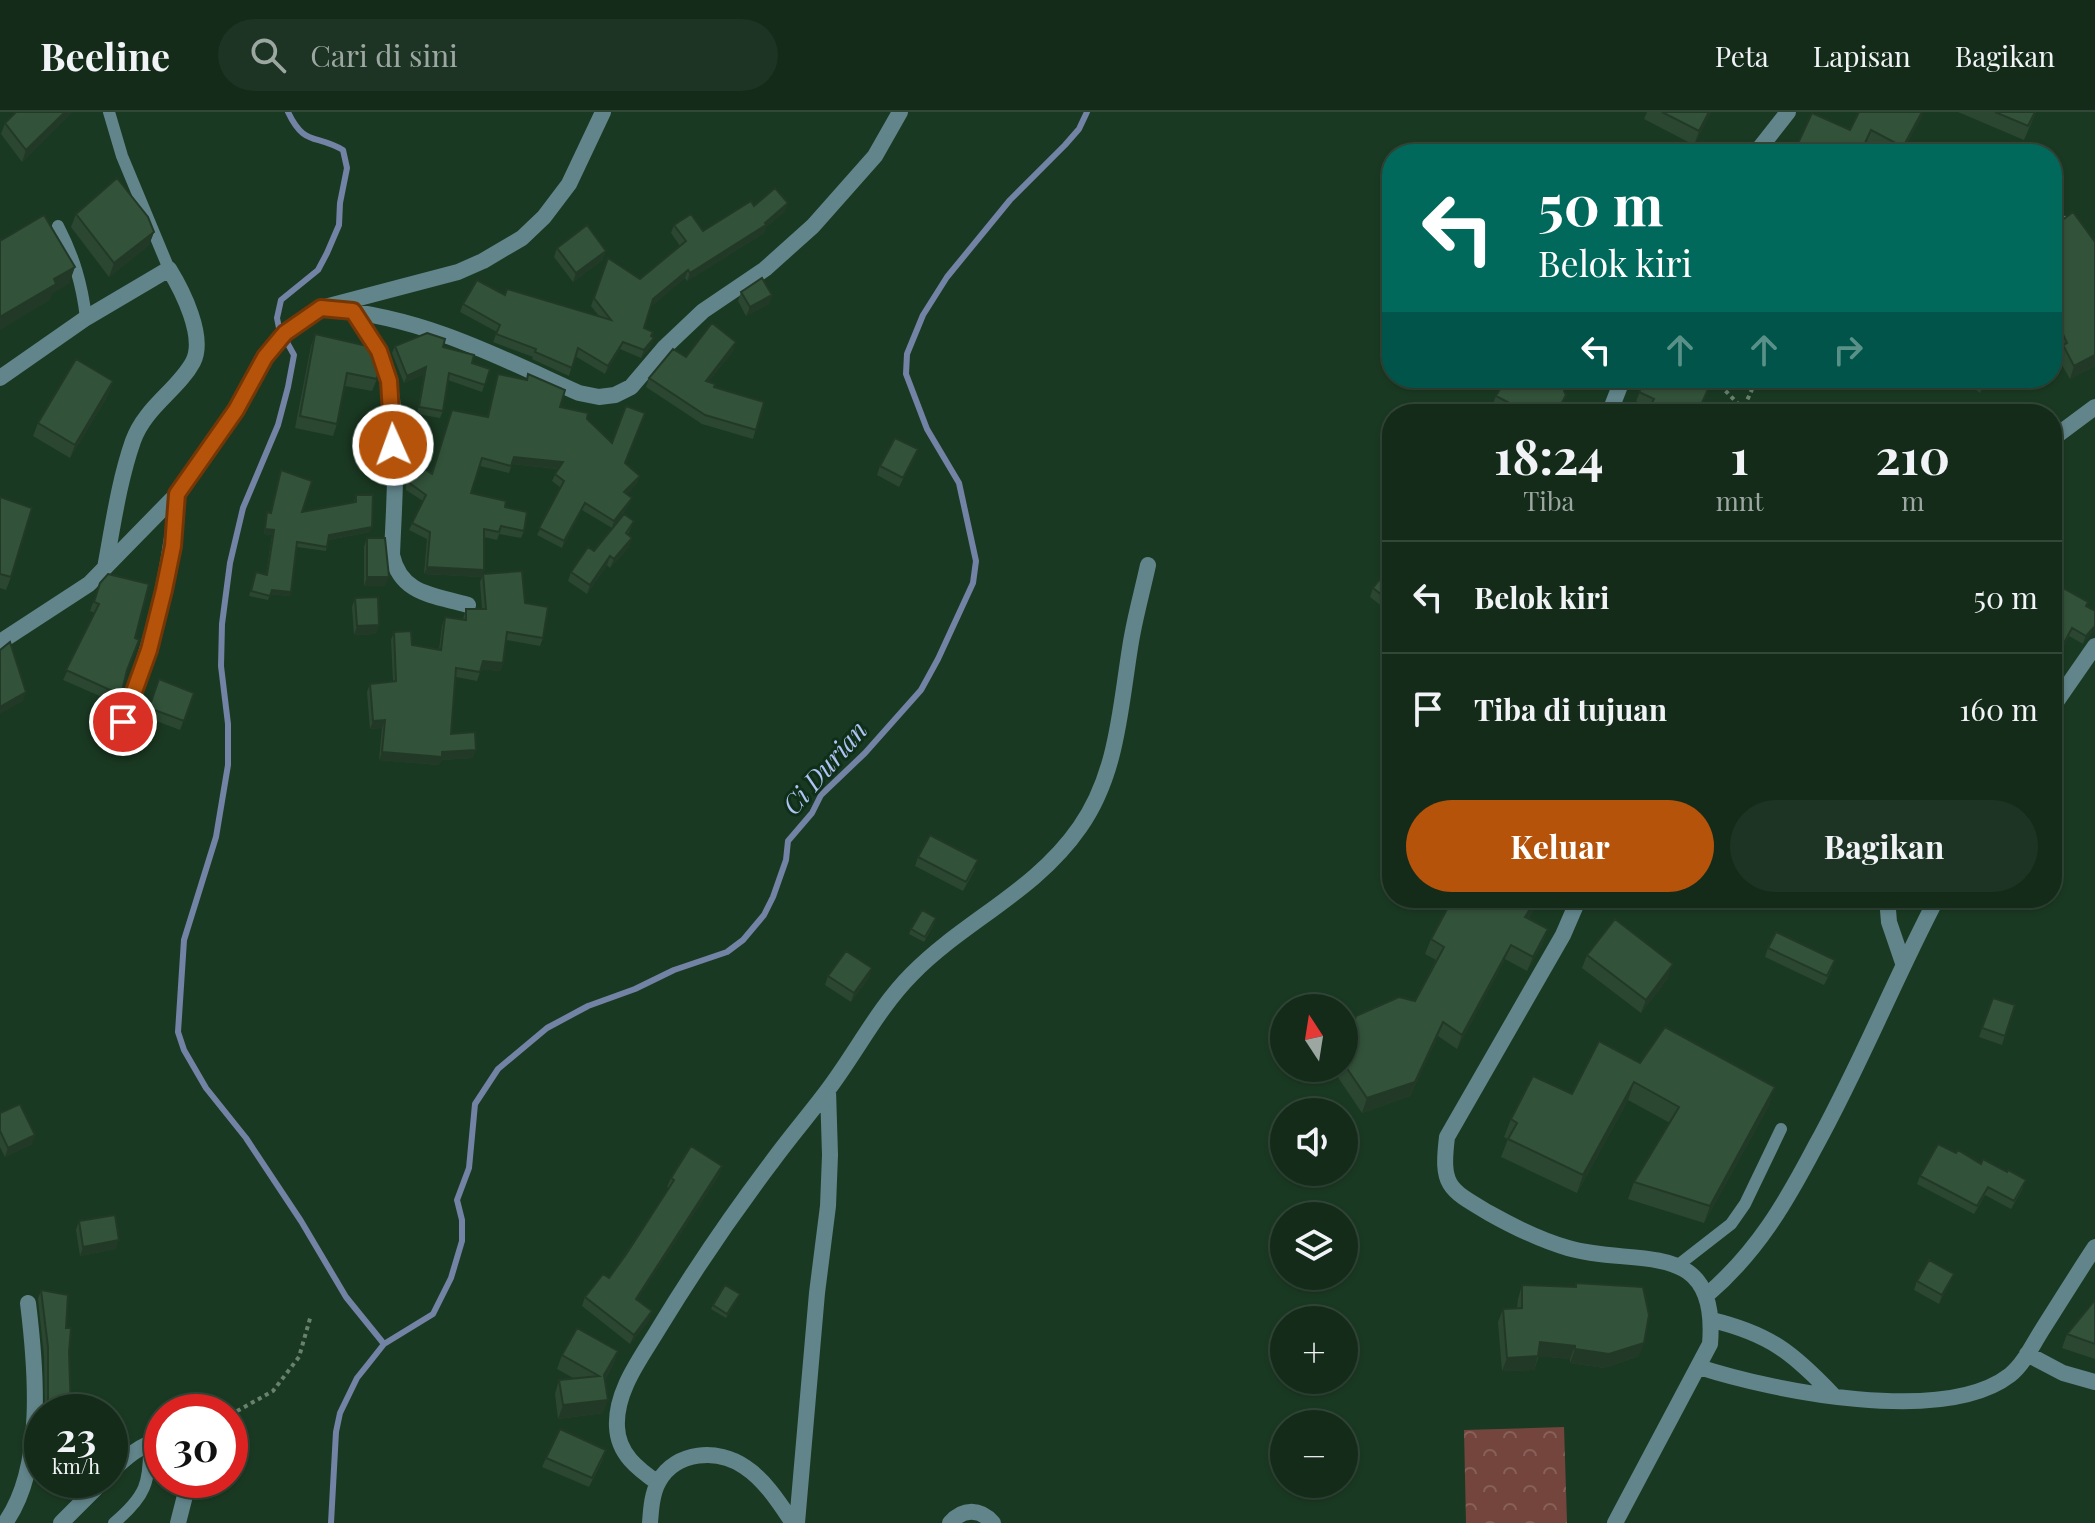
<!DOCTYPE html>
<html lang="id">
<head>
<meta charset="utf-8">
<style>
	body { margin:0; font-family:"Playfair Display",serif; background:#1d3323; color:#f1f3f6; height:100vh; display:flex; flex-direction:column; font-size:30px; white-space:nowrap }
	* { box-sizing:border-box; margin:0 }
	p { font-size:26px; color:#9da7a2 }
	.icon { flex:none; width:44px; height:44px; fill:none; stroke:currentColor; stroke-width:2; stroke-linecap:round; stroke-linejoin:round }
	.map { position:relative; flex:1; overflow:hidden }
	.drawer { position:absolute; left:1382px; top:292px; width:680px; height:504px; display:flex; flex-direction:column; background:#142b1a; border-radius:32px; box-shadow:0 2px 6px #0004,0 0 0 2px #334739 }
	.drawer>* { flex:none }
	.hud { position:absolute; left:1382px; top:32px; width:680px; height:244px; border-radius:32px; box-shadow:0 2px 6px #0004,0 0 0 2px #334739; background:#00695c; color:#fff; overflow:hidden }
	.needle { width:52px; rotate:348deg }
	.tools { position:absolute; left:1270px; top:882px; display:grid; gap:16px }
	.tools a { display:grid; place-items:center; width:88px; height:88px; border-radius:50%; background:#142b1a; box-shadow:0 2px 6px #0004,0 0 0 2px #334739; font-size:40px }
	.speed { position:absolute; left:24px; top:1282px; display:flex; gap:16px; font-size:40px; font-weight:700; text-align:center }
	.speed>* { display:grid; place-content:center; width:104px; height:104px; border-radius:50%; background:#142b1a; box-shadow:0 2px 6px #0004,0 0 0 2px #334739; line-height:1 }
	.speed small { font-size:20px; font-weight:400 }
	.speed .limit { border:12px solid #d22; background:#fff; color:#111 }
	.pin { position:absolute; display:grid; place-items:center; width:68px; height:68px; color:#fff; margin:-34px; border:4px solid #fff; border-radius:50%; box-shadow:0 2px 8px #0007 }
	.me { position:absolute; width:88px; margin:-44px; rotate:358deg; stroke-linejoin:round; filter:drop-shadow(0 0 6px #0008) }
	.turn { display:flex; align-items:center; gap:28px; height:168px; padding:0 24px; font-size:36px }
	.turn .icon { width:104px; height:104px; stroke-width:2.5 }
	.turn b { display:block; font-size:56px; line-height:68px }
	.lanes { display:flex; align-items:center; height:76px; padding:0 24px; background:#0003; justify-content:center; gap:40px; direction:ltr }
	.lanes .off { opacity:.35 }
	.eta { display:flex; justify-content:space-evenly; align-items:center; height:136px; text-align:center }
	.eta b { font-size:48px; font-weight:700; line-height:56px }
	.cta { display:flex; gap:16px; margin-top:auto; padding:16px 24px }
	.cta a { flex:1; height:92px; border-radius:48px; background:#b45309; color:#fff; font-size:32px; font-weight:700; line-height:92px; text-align:center }
	.cta a+a { background:#1d3323; color:#f1f3f6 }
	ul { padding:0; list-style:none }
	li { display:flex; align-items:center; gap:24px; height:112px; padding:0 24px; border-top:2px solid #334739 }
	li div { flex:1 }
	li b { display:block; font-size:30px }
	li em { font-style:normal }
	header { display:flex; align-items:center; gap:48px; box-sizing:border-box; height:112px; padding:0 40px; background:#142b1a; border-bottom:2px solid #334739 }
	header strong { font-size:38px }
	nav { display:flex; gap:44px; margin-inline-start:auto; font-size:28px }
	.search { width:560px; height:72px; background:#1d3323; display:flex; align-items:center; gap:20px; box-sizing:border-box; padding:0 28px; border-radius:44px; color:#9da7a2; font-size:30px }
	.map>svg:first-child { display:block }
	.park { fill:url(#park-crowns) }
	.lines { fill:none; stroke-linecap:round; stroke-linejoin:round }
	.stream { stroke:#7283a5; stroke-width:6 }
	.path { stroke:#68826e; stroke-width:4; stroke-dasharray:4 4; stroke-linecap:butt }
	.lane { stroke:#61858b; stroke-width:12 }
	.street { stroke:#61858b; stroke-width:16 }
	.wall { fill:#2b4731 }
	.shaded-wall { fill:#233928 }
	.building { fill:#325239; stroke:#233928; stroke-width:2 }
	.route-casing { stroke:#753606; stroke-width:20 }
	.route { stroke:#b45309; stroke-width:14 }
	.labels { text-anchor:middle; dominant-baseline:central; stroke-width:6; stroke-linejoin:round; paint-order:stroke }
	.water-label { font-size:26px; font-style:italic; fill:#b1c2f4; stroke:#0f2f18 }
</style>
</head>
<body>
<header>
<strong>Beeline</strong>
<div class="search"><svg class="icon" aria-label="search" viewBox="0 0 24 24"><circle cx="10" cy="10" r="6"/><path d="M15 15l6 6"/></svg>Cari di sini</div>
<nav><a>Peta</a><a>Lapisan</a><a>Bagikan</a></nav>
</header>
<div class="map">
<svg width="2095" height="1411" viewBox="0 0 2095 1411">
	<defs>
		<pattern id="park-crowns" width="20" height="18" patternUnits="userSpaceOnUse" patternTransform="scale(2)"><rect width="20" height="18" fill="#74453d"/><path d="M2 6a3 3 0 1 1 6 0M12 15a3 3 0 1 1 6 0" fill="none" stroke="#876058"/></pattern>
	</defs>
	<rect width="100%" height="100%" fill="#1a3922"/>
	<path class="park" d="M 1564,1315 L 1567,1411 L 1466,1411 L 1464,1318 Z"/>
	<g class="lines">
		<path class="stream" d="M 288,0 C 304,34 315,22 343,38 L 347,56 L 340,91 L 339,113 L 327,141 L 318,158 L 281,188 L 277,206 L 279,216 L 294,243 L 288,275 L 278,313 L 243,396 L 230,451 L 222,512 L 221,554 L 228,612 L 228,653 L 216,725 L 184,828 L 178,920 L 184,938 L 206,976 L 246,1026 L 301,1109 L 346,1185 L 384,1232
			M 331,1411 L 336,1320 L 340,1301 L 357,1266 L 369,1251 L 384,1232 L 433,1202 L 451,1166 L 462,1129 L 462,1108 L 457,1088 L 469,1056 L 475,992 L 498,957 L 547,916 L 588,894 L 635,877 L 674,858 L 727,840 L 743,828 L 764,803 L 773,785 L 786,748 L 788,729 L 812,701 L 821,683 L 865,641 L 921,578 L 938,547 L 973,471 L 976,449 L 959,371 L 927,317 L 906,262 L 907,242 L 923,203 L 947,165 L 1010,88 L 1065,33 L 1079,17 L 1087,0"/>
		<path class="path" d="M 1712,40 L 1714,42
			M 2052,94 L 2068,109
			M 1720,273 L 1743,297
			M 1741,302 L 1757,266
			M 230,1303 L 273,1279 L 299,1245 L 311,1203"/>
		<path class="lane" d="M 109,0 L 122,44 L 169,157
			M 58,114 C 74,145 82,172 86,206
			M 1677,1154 L 1731,1112 L 1745,1092 L 1781,1017
			M 114,1411 C 146,1384 150,1371 149,1330"/>
		<path class="street" d="M 1755,42 L 1788,0
			M 331,197 C 425,206 495,243 579,281 L 599,285 L 615,283 L 631,275 L 665,235 L 703,199 L 765,157 L 813,114 L 875,44 L 900,0
			M 353,199 C 361,212 374,226 380,240 C 403,293 394,385 392,443 C 401,483 434,483 468,493
			M 0,266 L 86,206 L 169,157 C 182,178 206,225 193,250 C 178,278 145,295 133,329 C 119,369 113,413 105,456
			M 1609,302 L 1623,266
			M 2052,327 L 2095,295
			M 0,530 L 89,472 L 177,382 L 236,298 L 265,245 L 285,221 L 321,196 L 458,160 L 483,149 L 522,126 L 544,105 L 569,72 L 603,0
			M 2052,596 L 2095,534
			M 123,610 C 151,533 170,464 177,382
			M 1579,786 L 1563,823 L 1447,1025 C 1441,1074 1448,1077 1489,1101 C 1514,1115 1540,1128 1568,1136 C 1635,1156 1719,1123 1710,1232 L 1615,1411
			M 1887,786 L 1889,810 L 1903,851
			M 1707,1183 C 1757,1140 1785,1092 1815,1035 C 1860,954 1894,868 1937,786
			M 1712,1208 C 1770,1222 1793,1241 1833,1283
			M 2027,1242 L 2063,1261 L 2095,1270
			M 1699,1255 C 1773,1279 1944,1314 2010,1263 C 2024,1252 2033,1232 2042,1218 C 2060,1190 2077,1162 2095,1135
			M 110,1361 C 126,1345 140,1333 162,1327
			M 658,1371 C 638,1357 618,1342 617,1315 C 615,1279 641,1246 659,1216 C 693,1160 731,1104 771,1051 C 789,1026 809,1003 827,979 C 856,941 878,896 912,862 C 965,808 1035,780 1080,715 C 1117,662 1120,598 1130,536 C 1134,508 1142,481 1148,453
			M 5,1411 C 45,1355 36,1256 28,1191
			M 61,1411 L 104,1368
			M 178,1411 L 189,1368
			M 650,1411 C 651,1397 652,1381 659,1369 C 676,1339 718,1336 745,1355 C 765,1368 780,1392 793,1411
			M 797,1411 L 817,1181 L 828,1094 L 830,1043 L 828,978
			M 950,1411 C 963,1396 980,1396 993,1411"/>
	</g>
	<path class="wall" d="M 1647,0 L 1711,0 L 1694,33 L 1644,7 Z
		M 1958,0 L 2036,0 L 2024,28 Z
		M 71,1 L 22,50 L 1,22 L 5,11 Z
		M 1922,4 L 1901,42 L 1888,42 L 1866,30 L 1850,18 Z
		M 754,94 L 785,99 L 765,116 L 764,121 L 687,169 L 685,166 L 650,195 L 644,216 L 651,224 L 651,234 L 641,246 L 620,237 L 605,262 L 575,244 L 569,264 L 532,247 L 533,245 L 493,230 L 497,220 L 460,200 L 463,192 L 505,183 L 599,204 L 591,194 L 608,146 L 640,167 L 680,134 L 671,121 L 674,113 L 703,119 Z
		M 76,102 L 154,120 L 149,133 L 109,165 L 71,115 Z
		M 2052,116 L 2095,130 L 2095,254 L 2070,267 L 2058,246 L 2061,239 L 2052,221 Z
		M 557,136 L 606,139 L 602,148 L 573,170 L 554,145 Z
		M 741,180 L 772,183 L 769,192 L 746,204 L 738,189 Z
		M 315,222 L 377,267 L 372,279 L 345,274 L 337,312 L 333,324 L 295,316 L 311,234 Z
		M 395,234 L 443,235 L 472,251 L 490,257 L 482,280 L 448,268 L 443,299 L 440,306 L 417,302 L 424,262 L 404,271 L 392,241 Z
		M 733,239 L 708,270 L 714,275 L 764,290 L 753,327 L 702,312 L 646,275 L 649,266 L 686,245 Z
		M 498,262 L 560,295 L 587,307 L 625,351 L 640,364 L 637,371 L 627,382 L 632,386 L 629,393 L 612,416 L 582,398 L 562,436 L 537,423 L 561,376 L 552,369 L 558,357 L 512,352 L 509,361 L 480,354 L 471,381 L 505,395 L 524,419 L 521,426 L 499,422 L 497,428 L 484,425 L 483,462 L 525,491 L 543,526 L 540,534 L 506,528 L 503,551 L 500,559 L 481,557 L 477,569 L 456,565 L 451,622 L 473,646 L 441,648 L 439,653 L 379,648 L 382,616 L 370,617 L 367,580 L 370,572 L 393,569 L 391,528 L 394,520 L 412,533 L 439,538 L 442,514 L 445,505 L 463,507 L 466,497 L 482,497 L 480,470 L 482,465 L 424,462 L 427,427 L 409,418 L 423,389 L 406,378 L 406,363 L 409,356 L 432,362 L 487,305 Z
		M 1646,266 L 1714,266 L 1697,302 L 1650,296 L 1636,289 Z
		M 1961,266 L 1991,266 L 1980,281 Z
		M 113,269 L 108,283 L 70,346 L 33,324 L 38,311 Z
		M 1565,281 L 1561,296 L 1558,302 L 1500,302 L 1491,297 L 1496,284 Z
		M 914,346 L 899,375 L 877,363 L 880,354 Z
		M 356,383 L 370,420 L 328,428 L 326,439 L 297,435 L 290,484 L 270,482 L 268,488 L 249,484 L 256,460 L 266,463 L 272,423 L 264,422 L 267,400 L 302,400 L 354,390 Z
		M 0,385 L 11,465 L 6,478 L 0,476 Z
		M 634,409 L 628,422 L 629,435 L 610,456 L 607,453 L 587,482 L 568,469 L 571,460 L 594,439 Z
		M 367,426 L 385,474 L 364,474 L 364,435 Z
		M 1392,452 L 1392,502 L 1370,485 L 1373,476 Z
		M 100,471 L 126,561 L 118,592 L 63,568 L 95,501 L 90,499 Z
		M 355,486 L 379,513 L 375,522 L 354,523 L 352,495 Z
		M 2052,489 L 2095,499 L 2083,532 L 2069,524 L 2061,539 L 2052,534 Z
		M 159,567 L 194,581 L 180,618 L 146,605 Z
		M 918,745 L 975,757 L 963,779 L 915,754 Z
		M 1453,786 L 1540,786 L 1528,807 L 1548,817 L 1542,832 L 1527,859 L 1505,847 L 1457,937 L 1438,924 L 1410,984 L 1362,1001 L 1335,961 L 1337,956 L 1344,956 L 1344,937 L 1415,889 L 1436,848 L 1425,842 L 1431,827 Z
		M 935,810 L 924,830 L 909,822 L 911,817 Z
		M 1768,836 L 1832,857 L 1824,873 L 1765,845 Z
		M 1587,843 L 1668,866 L 1641,901 L 1582,856 Z
		M 828,864 L 869,865 L 851,890 L 825,873 Z
		M 1993,886 L 2015,893 L 2002,933 L 1979,925 Z
		M 1640,951 L 1769,993 L 1704,1111 L 1628,1087 L 1634,1070 L 1670,1011 L 1628,988 L 1577,1081 L 1501,1045 L 1508,1027 L 1504,1025 L 1511,1007 L 1572,982 Z
		M 0,1001 L 32,1032 L 5,1045 L 0,1035 Z
		M 722,1054 L 719,1063 L 637,1188 L 649,1208 L 630,1232 L 582,1194 L 585,1185 L 609,1166 L 669,1076 L 667,1075 L 671,1066 Z
		M 1920,1064 L 2023,1076 L 2011,1097 L 1985,1083 L 1974,1102 L 1917,1072 Z
		M 79,1109 L 116,1137 L 80,1144 L 76,1118 Z
		M 1954,1162 L 1950,1171 L 1939,1192 L 1914,1178 L 1917,1169 Z
		M 1576,1171 L 1639,1244 L 1604,1256 L 1570,1251 L 1570,1247 L 1539,1244 L 1534,1258 L 1502,1259 L 1498,1210 L 1503,1197 L 1517,1196 L 1518,1187 L 1522,1173 L 1575,1175 Z
		M 41,1178 L 66,1216 L 69,1240 L 71,1300 L 45,1300 L 44,1244 L 38,1187 Z
		M 738,1186 L 726,1206 L 711,1197 L 713,1193 Z
		M 2095,1188 L 2095,1247 L 2062,1236 L 2067,1222 Z
		M 618,1239 L 613,1253 L 605,1267 L 603,1301 L 558,1307 L 555,1282 L 559,1268 L 575,1267 L 557,1257 L 562,1243 Z
		M 546,1346 L 603,1347 L 589,1375 L 542,1355 Z"/>
	<path class="shaded-wall" d="M 65,0 L 72,0 L 22,50 L 26,38 Z
		M 1709,0 L 1711,0 L 1694,33 L 1699,19 Z
		M 1922,0 L 1923,0 L 1922,4 L 1901,42 Z
		M 788,91 L 785,99 L 765,116 L 764,121 L 687,169 L 690,161 L 765,111 Z
		M 154,120 L 149,133 L 109,165 L 114,151 Z
		M 606,139 L 602,148 L 573,170 L 576,161 Z
		M 75,155 L 69,172 L 53,181 L 50,188 L 0,218 L 0,205 L 54,167 Z
		M 688,158 L 685,166 L 650,195 L 653,187 Z
		M 772,183 L 769,192 L 746,204 L 750,195 Z
		M 654,226 L 651,234 L 641,246 L 644,238 Z
		M 623,230 L 620,237 L 605,262 L 608,254 Z
		M 736,230 L 733,239 L 702,278 L 706,269 Z
		M 2095,243 L 2095,254 L 2070,267 L 2074,254 Z
		M 426,255 L 424,262 L 404,271 L 407,264 Z
		M 1986,266 L 1991,266 L 1980,281 L 1985,268 Z
		M 113,269 L 108,283 L 70,346 L 75,333 Z
		M 514,345 L 563,350 L 561,357 L 511,352 Z
		M 640,364 L 637,371 L 622,388 L 624,380 Z
		M 632,386 L 629,393 L 612,416 L 614,409 Z
		M 585,391 L 582,398 L 562,436 L 564,429 Z
		M 372,415 L 370,420 L 327,428 L 329,423 Z
		M 265,417 L 274,418 L 272,423 L 264,422 Z
		M 632,426 L 629,435 L 610,456 L 614,447 Z
		M 610,444 L 607,453 L 587,482 L 590,473 Z
		M 427,455 L 484,458 L 482,465 L 424,462 Z
		M 367,465 L 389,465 L 385,474 L 364,474 Z
		M 272,478 L 291,480 L 290,484 L 270,482 Z
		M 379,513 L 375,522 L 354,523 L 357,514 Z
		M 2095,514 L 2095,518 L 2083,532 L 2086,524 Z
		M 483,549 L 503,551 L 500,559 L 480,557 Z
		M 26,580 L 23,589 L 0,602 L 0,595 Z
		M 385,608 L 382,616 L 370,617 L 373,609 Z
		M 476,638 L 473,646 L 441,648 L 439,653 L 379,648 L 382,640 L 442,640 Z
		M 1537,786 L 1540,786 L 1520,820 L 1525,805 Z
		M 1548,817 L 1542,832 L 1527,859 L 1533,845 Z
		M 1511,833 L 1505,847 L 1457,937 L 1462,923 Z
		M 1673,852 L 1668,866 L 1641,901 L 1646,888 Z
		M 872,856 L 869,865 L 851,890 L 854,881 Z
		M 1443,910 L 1438,924 L 1410,984 L 1362,1001 L 1367,986 Z
		M 1634,970 L 1628,988 L 1577,1081 L 1583,1063 Z
		M 1775,975 L 1769,993 L 1704,1111 L 1710,1094 Z
		M 35,1023 L 32,1032 L 5,1045 L 8,1036 Z
		M 722,1054 L 719,1063 L 632,1196 L 636,1187 Z
		M 119,1128 L 116,1137 L 80,1144 L 83,1135 Z
		M 1954,1162 L 1950,1171 L 1939,1192 L 1942,1183 Z
		M 652,1199 L 649,1208 L 630,1232 L 634,1223 Z
		M 1540,1230 L 1575,1234 L 1570,1247 L 1535,1244 Z
		M 1644,1231 L 1639,1244 L 1604,1256 L 1570,1251 L 1575,1237 Z
		M 618,1239 L 613,1253 L 599,1276 L 604,1263 Z
		M 1538,1244 L 1534,1258 L 1502,1259 L 1507,1246 Z
		M 608,1288 L 603,1301 L 558,1307 L 563,1293 Z"/>
	<path class="building" d="M 16,0 L 65,0 L 26,38 L 5,11 Z
		M 1662,0 L 1709,0 L 1699,19 Z
		M 1859,0 L 1922,0 L 1903,35 L 1871,18 L 1860,42 L 1793,42 L 1812,1 L 1850,18 Z
		M 1995,0 L 2035,0 L 2028,14 Z
		M 117,66 L 148,105 L 154,120 L 114,151 L 76,102 Z
		M 775,76 L 788,91 L 765,111 L 766,113 L 690,161 L 688,158 L 653,187 L 644,216 L 653,220 L 651,224 L 654,226 L 644,238 L 623,230 L 608,254 L 578,236 L 572,256 L 535,240 L 536,237 L 496,222 L 500,213 L 463,192 L 477,168 L 505,183 L 507,177 L 611,208 L 594,186 L 608,146 L 640,167 L 686,129 L 674,113 L 691,102 L 703,119 L 751,89 L 754,94 Z
		M 2073,100 L 2095,130 L 2095,243 L 2074,254 L 2063,233 L 2067,231 L 2052,198 L 2052,116 Z
		M 44,103 L 75,155 L 54,167 L 56,172 L 0,205 L 0,129 Z
		M 587,113 L 606,139 L 576,161 L 557,136 Z
		M 762,166 L 772,183 L 750,195 L 741,180 Z
		M 712,211 L 736,230 L 706,269 L 715,272 L 714,275 L 764,290 L 756,318 L 705,303 L 649,266 L 673,237 L 686,245 Z
		M 427,221 L 445,227 L 443,235 L 474,243 L 472,251 L 490,257 L 485,273 L 449,261 L 443,299 L 419,295 L 426,255 L 407,264 L 395,234 Z
		M 315,222 L 376,236 L 380,251 L 377,267 L 347,261 L 337,312 L 300,304 Z
		M 76,247 L 113,269 L 75,333 L 38,311 Z
		M 498,262 L 527,268 L 528,262 L 565,278 L 560,295 L 588,301 L 587,307 L 612,331 L 626,294 L 645,301 L 625,351 L 640,364 L 624,380 L 632,386 L 614,409 L 585,391 L 564,429 L 539,416 L 564,369 L 555,362 L 563,350 L 514,345 L 511,354 L 482,346 L 471,381 L 506,389 L 505,395 L 527,400 L 524,419 L 501,414 L 499,420 L 484,417 L 484,458 L 427,455 L 430,420 L 412,411 L 426,383 L 408,370 L 409,356 L 414,350 L 432,362 L 452,298 L 488,305 Z
		M 1506,266 L 1570,266 L 1564,279 L 1566,283 L 1556,302 L 1511,302 L 1515,294 L 1496,284 Z
		M 1646,266 L 1713,266 L 1697,302 L 1646,302 L 1654,287 L 1639,280 Z
		M 895,326 L 918,337 L 903,366 L 880,354 Z
		M 281,358 L 312,369 L 302,400 L 356,390 L 356,383 L 373,383 L 372,415 L 329,423 L 327,435 L 297,430 L 291,480 L 272,478 L 270,484 L 251,479 L 256,460 L 267,463 L 274,418 L 265,417 L 267,400 L 271,401 Z
		M 0,385 L 32,396 L 11,465 L 0,462 Z
		M 624,402 L 634,409 L 626,421 L 632,426 L 614,447 L 610,444 L 590,473 L 571,460 L 588,435 L 594,439 Z
		M 367,426 L 385,426 L 389,465 L 367,465 Z
		M 1392,452 L 1392,491 L 1373,476 Z
		M 522,459 L 525,491 L 548,495 L 543,526 L 507,520 L 503,551 L 483,549 L 480,560 L 456,556 L 451,622 L 475,620 L 476,638 L 442,640 L 442,645 L 382,640 L 385,608 L 373,609 L 370,572 L 396,569 L 394,520 L 411,519 L 412,533 L 441,538 L 445,505 L 466,508 L 466,497 L 486,497 L 483,462 Z
		M 108,462 L 149,472 L 135,526 L 139,528 L 127,558 L 121,583 L 66,558 L 99,492 L 94,490 L 100,471 Z
		M 2061,475 L 2088,490 L 2086,494 L 2095,499 L 2095,514 L 2086,524 L 2072,516 L 2064,531 L 2052,524 L 2052,489 Z
		M 378,485 L 379,513 L 357,514 L 355,486 Z
		M 10,530 L 26,580 L 0,595 L 0,538 Z
		M 159,567 L 194,581 L 184,609 L 149,596 Z
		M 930,723 L 978,748 L 966,770 L 918,745 Z
		M 1453,786 L 1537,786 L 1525,805 L 1548,817 L 1533,845 L 1511,833 L 1462,923 L 1443,910 L 1415,970 L 1367,986 L 1344,952 L 1344,937 L 1356,904 L 1399,885 L 1415,889 L 1444,835 L 1431,827 Z
		M 922,798 L 936,806 L 925,825 L 911,817 Z
		M 1615,807 L 1673,852 L 1646,888 L 1587,843 Z
		M 1776,820 L 1835,848 L 1827,864 L 1768,836 Z
		M 846,839 L 872,856 L 854,881 L 828,864 Z
		M 1993,886 L 2015,893 L 2005,924 L 1982,916 Z
		M 1665,915 L 1775,975 L 1710,1094 L 1634,1070 L 1679,995 L 1634,970 L 1583,1063 L 1508,1027 L 1517,1011 L 1511,1007 L 1533,964 L 1572,982 L 1599,929 L 1640,951 Z
		M 20,992 L 35,1023 L 8,1036 L 0,1019 L 0,1001 Z
		M 1938,1032 L 1956,1041 L 1958,1038 L 1981,1052 L 1983,1047 L 2007,1060 L 2008,1058 L 2026,1068 L 2014,1089 L 1988,1075 L 1977,1094 L 1920,1064 Z
		M 691,1034 L 722,1054 L 636,1187 L 652,1199 L 634,1223 L 585,1185 L 603,1162 L 609,1166 L 627,1141 L 674,1068 L 671,1066 Z
		M 115,1103 L 119,1128 L 83,1135 L 79,1109 Z
		M 1929,1148 L 1954,1162 L 1942,1183 L 1917,1169 Z
		M 1576,1171 L 1643,1175 L 1649,1203 L 1644,1231 L 1609,1242 L 1575,1237 L 1575,1234 L 1540,1230 L 1538,1244 L 1507,1246 L 1503,1197 L 1522,1196 L 1522,1173 L 1576,1175 Z
		M 725,1173 L 740,1182 L 727,1202 L 713,1193 Z
		M 41,1178 L 68,1183 L 66,1216 L 71,1216 L 69,1240 L 71,1300 L 48,1300 L 48,1235 Z
		M 2095,1188 L 2095,1232 L 2067,1222 Z
		M 577,1216 L 618,1239 L 604,1263 L 608,1288 L 563,1293 L 559,1268 L 599,1264 L 562,1243 Z
		M 560,1317 L 606,1338 L 592,1366 L 546,1346 Z"/>
	<g class="lines">
		<defs>
			<path id="route" d="M 123,610 L 149,538 L 164,478 L 173,434 L 177,382 L 236,298 L 265,245 L 285,221 L 321,196 L 353,199 L 379,239 L 389,269 L 393,333"/>
		</defs>
		<use href="#route" class="route-casing"/>
		<use href="#route" class="route"/>
	</g>
	<g class="labels">
		<g class="water-label">
			<text transform="translate(824 655) rotate(-49)">Ci Durian</text>
		</g>
	</g>
</svg>
<div class="tools">
<a><svg class="needle" viewBox="-14 -14 28 28"><path d="M0-13l5 13h-10z" fill="#e53935"/><path d="M0 13l5-13h-10z" fill="#9da7a2"/></svg></a>
<a><svg class="icon" aria-label="sound" viewBox="0 0 24 24"><path d="M4 9h4l5-4v14l-5-4H4zM17 9q2 3 0 6"/></svg></a>
<a><svg class="icon" aria-label="layers" viewBox="0 0 24 24"><path d="M12 4l9 5-9 5-9-5zM3 14l9 5 9-5"/></svg></a>
<a>+</a>
<a>−</a>
</div>
<div class="speed"><div>23<small>km/h</small></div><div class="limit">30</div></div>
<div class="pin" style="left:123px;top:610px;background:#d93025"><svg class="icon" aria-label="arrive" viewBox="0 0 24 24"><path d="M6 21V4h12l-3 4 3 4H6"/></svg></div>
<svg class="me" style="left:393px;top:333px" viewBox="-20 -20 40 40"><circle r="17" fill="#b45309" stroke="#fff" stroke-width="3"/><path d="M0-11L8 9 0 5-8 9z" fill="#fff"/></svg>
<div class="hud">
<div class="turn"><svg class="icon" aria-label="left" viewBox="0 0 24 24"><path d="M17 20v-9H6M10 6l-5 5 5 5"/></svg><div><b>50 m</b>Belok kiri</div></div>
<div class="lanes"><svg class="icon" aria-label="left" viewBox="0 0 24 24"><path d="M17 20v-9H6M10 6l-5 5 5 5"/></svg><svg class="icon off" aria-label="ahead" viewBox="0 0 24 24"><path d="M12 20V5M6 11l6-6 6 6"/></svg><svg class="icon off" aria-label="ahead" viewBox="0 0 24 24"><path d="M12 20V5M6 11l6-6 6 6"/></svg><svg class="icon off" aria-label="right" viewBox="0 0 24 24"><path d="M7 20v-9h11M14 6l5 5-5 5"/></svg></div>
</div>
<section class="drawer">
<div class="eta">
<div><b>18:24</b><p>Tiba</p></div>
<div><b>1</b><p>mnt</p></div>
<div><b>210</b><p>m</p></div>
</div>
<ul>
<li><svg class="icon" aria-label="left" viewBox="0 0 24 24"><path d="M17 20v-9H6M10 6l-5 5 5 5"/></svg><div><b>Belok kiri</b></div><em>50 m</em></li>
<li><svg class="icon" aria-label="arrive" viewBox="0 0 24 24"><path d="M6 21V4h12l-3 4 3 4H6"/></svg><div><b>Tiba di tujuan</b></div><em>160 m</em></li>
</ul>
<div class="cta"><a>Keluar</a><a>Bagikan</a></div>
</section>
</div>
</body>
</html>
